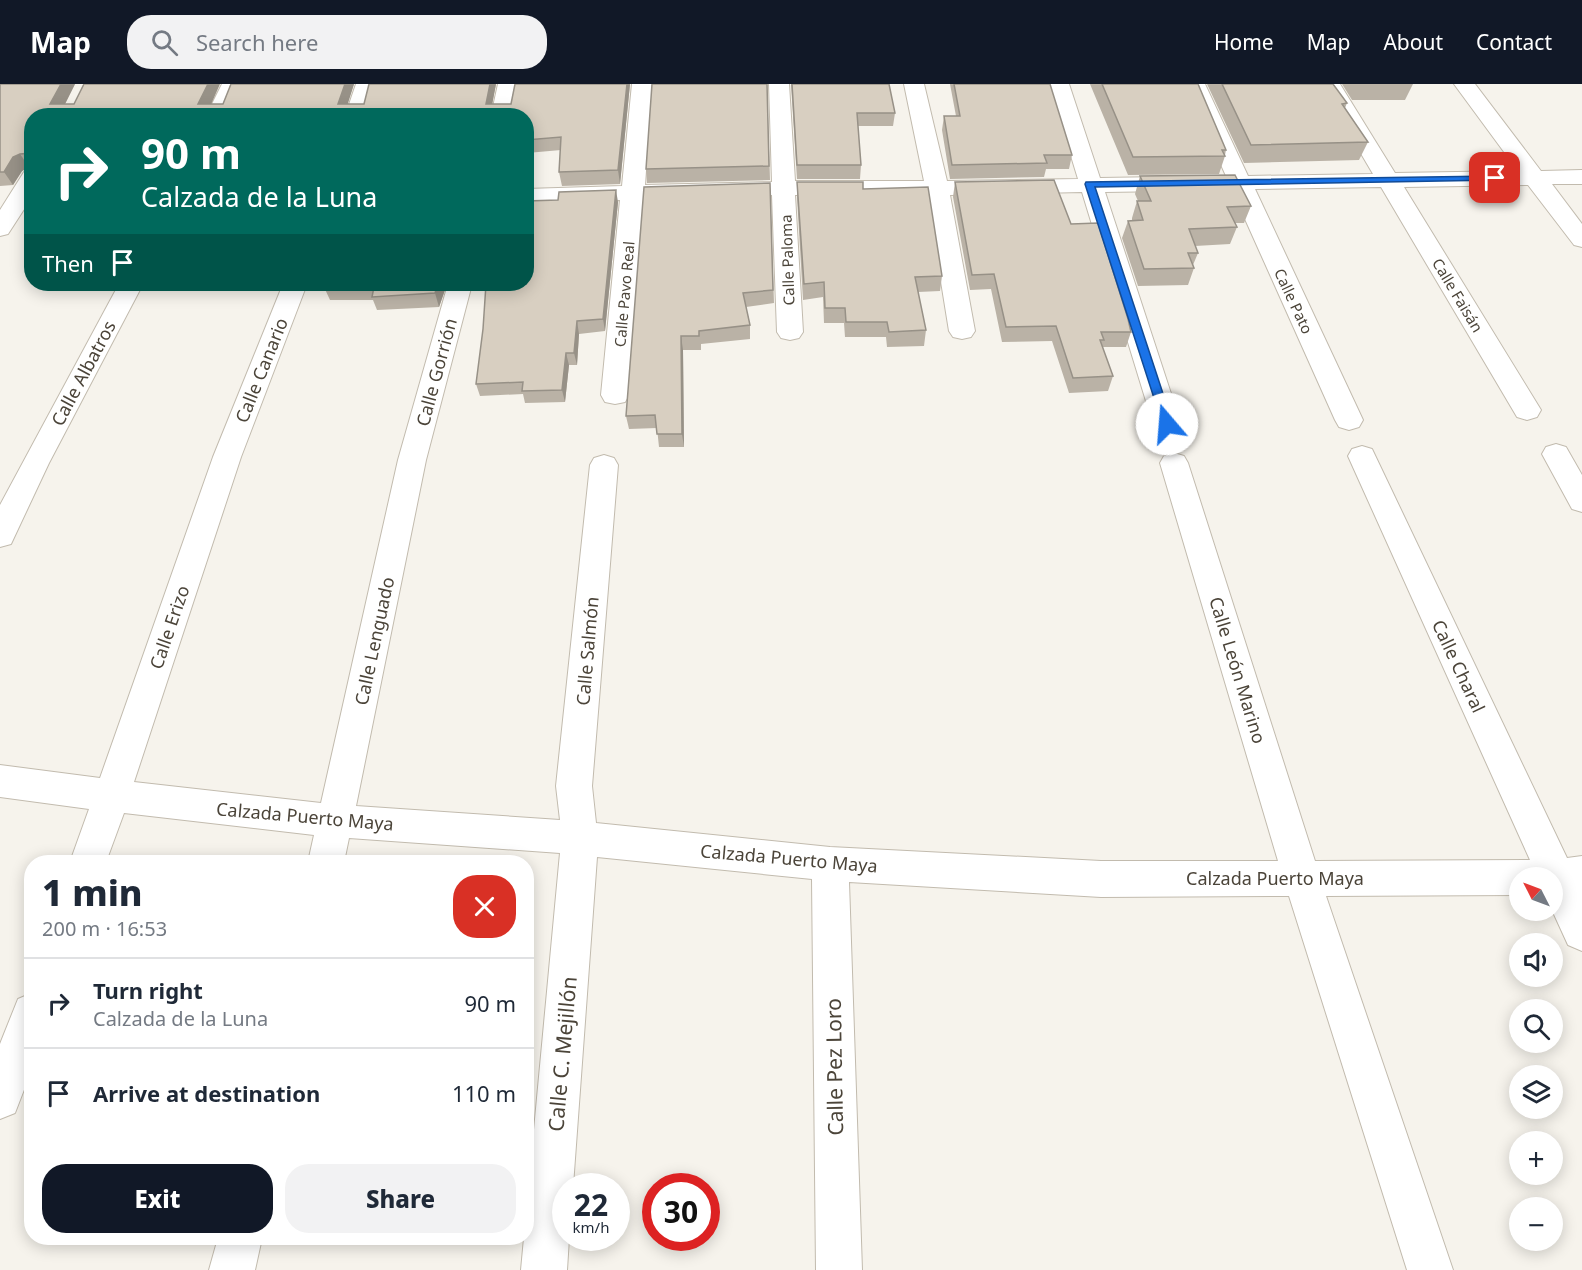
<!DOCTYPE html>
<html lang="en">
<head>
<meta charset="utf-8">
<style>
	body { margin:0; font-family:"Noto Sans",sans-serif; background:#f2f2f3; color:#1f2937; height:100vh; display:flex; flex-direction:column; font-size:22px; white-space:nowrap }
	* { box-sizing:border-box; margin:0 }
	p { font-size:20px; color:#747a83 }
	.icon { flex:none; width:33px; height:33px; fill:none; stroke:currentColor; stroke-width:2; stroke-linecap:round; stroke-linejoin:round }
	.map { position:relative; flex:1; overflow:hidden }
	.panel { position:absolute; left:24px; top:771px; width:510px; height:390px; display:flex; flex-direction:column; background:#fff; border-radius:24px; box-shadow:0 3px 15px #0003 }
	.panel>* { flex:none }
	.top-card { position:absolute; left:24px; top:24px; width:510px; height:183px; border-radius:24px; box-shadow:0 3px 15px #0003; background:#00695c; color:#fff; overflow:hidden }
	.needle { width:39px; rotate:312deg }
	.controls { position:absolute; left:1509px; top:783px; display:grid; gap:12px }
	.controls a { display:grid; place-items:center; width:54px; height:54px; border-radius:50%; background:#fff; box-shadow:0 3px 15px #0003; font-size:30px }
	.speed { position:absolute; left:552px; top:1089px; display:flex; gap:12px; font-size:30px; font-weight:700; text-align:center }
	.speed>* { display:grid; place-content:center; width:78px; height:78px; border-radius:50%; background:#fff; box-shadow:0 3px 15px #0003; line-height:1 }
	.speed small { font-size:15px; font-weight:400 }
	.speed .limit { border:9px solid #d22; background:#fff; color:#111 }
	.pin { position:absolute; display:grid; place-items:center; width:51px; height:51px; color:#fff; margin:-26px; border-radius:12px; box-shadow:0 3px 9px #0006 }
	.me { position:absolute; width:66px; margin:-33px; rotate:342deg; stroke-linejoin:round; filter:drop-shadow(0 0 4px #0008) }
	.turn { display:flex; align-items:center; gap:21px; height:126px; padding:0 18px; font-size:27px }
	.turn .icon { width:78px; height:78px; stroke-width:2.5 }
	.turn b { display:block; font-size:42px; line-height:51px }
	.then { display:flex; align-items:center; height:57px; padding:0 18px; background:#0003; gap:12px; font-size:22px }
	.round { display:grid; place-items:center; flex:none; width:63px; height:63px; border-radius:24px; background:#f2f2f3 }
	.headline { display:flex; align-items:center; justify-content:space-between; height:102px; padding:0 18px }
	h1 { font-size:36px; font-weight:800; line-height:45px }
	.action { display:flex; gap:12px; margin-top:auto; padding:12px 18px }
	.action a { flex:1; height:69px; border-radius:24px; background:#111827; color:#fff; font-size:24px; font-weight:800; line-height:69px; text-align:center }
	.action a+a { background:#f2f2f3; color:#1f2937 }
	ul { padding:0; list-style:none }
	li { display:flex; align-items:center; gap:18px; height:90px; padding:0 18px; border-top:2px solid #e0e1e3 }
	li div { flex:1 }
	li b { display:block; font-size:22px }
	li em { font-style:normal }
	header { display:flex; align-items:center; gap:36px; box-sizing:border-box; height:84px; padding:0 30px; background:#111827; color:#fff }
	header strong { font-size:28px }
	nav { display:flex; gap:33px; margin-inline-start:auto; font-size:21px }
	.search { width:420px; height:54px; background:#f2f2f3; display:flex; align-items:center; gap:15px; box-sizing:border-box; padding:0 21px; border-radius:24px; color:#747a83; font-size:22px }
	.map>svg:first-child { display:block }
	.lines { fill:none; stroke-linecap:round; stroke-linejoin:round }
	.minor-casing { stroke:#c2bbae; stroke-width:2 }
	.minor { fill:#fff; fill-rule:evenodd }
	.wall { fill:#bab2a6 }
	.shaded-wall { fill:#979187 }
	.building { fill:#d8cfc1; stroke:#979187; stroke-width:1.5 }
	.route { fill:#1a73e8; stroke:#114b97; stroke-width:1.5 }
	.labels { text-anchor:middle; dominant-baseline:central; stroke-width:5; stroke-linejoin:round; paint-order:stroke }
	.far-street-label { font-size:15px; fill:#4b4439; stroke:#fff }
	.street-label { font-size:18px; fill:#4b4439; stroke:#fff }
	.near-street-label { font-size:21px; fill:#4b4439; stroke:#fff }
</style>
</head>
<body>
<header>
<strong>Map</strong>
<div class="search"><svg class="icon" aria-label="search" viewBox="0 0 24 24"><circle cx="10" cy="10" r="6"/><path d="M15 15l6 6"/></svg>Search here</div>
<nav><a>Home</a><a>Map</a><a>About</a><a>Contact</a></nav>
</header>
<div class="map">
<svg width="1582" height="1186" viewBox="0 0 1582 1186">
	<rect width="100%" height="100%" fill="#f6f3ec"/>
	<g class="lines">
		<defs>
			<path id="minor" d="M 222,0 L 242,0 L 227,32 L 206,32 Z
				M 356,0 L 376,0 L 367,32 L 345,32 Z
				M 498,0 L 518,0 L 513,32 L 491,32 Z
				M 632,0 L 652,0 L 645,101 L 772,98 L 769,0 L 789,0 L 795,97 L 924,97 L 904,0 L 924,0 L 947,97 L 1078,95 L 1049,0 L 1069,0 L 1100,94 L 1226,92 L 1185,0 L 1205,0 L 1248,92 L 1373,90 L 1320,0 L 1340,0 L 1395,89 L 1518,87 L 1454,0 L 1475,0 L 1541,87 L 1582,86 L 1582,100 L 1552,100 L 1582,140 L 1582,163 L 1574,161 L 1528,101 L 1404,103 L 1541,326 L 1537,333 L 1527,336 L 1517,333 L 1381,103 L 1255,105 L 1363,336 L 1359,343 L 1349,346 L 1339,343 L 1335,336 L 1232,106 L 1105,108 L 1181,340 L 1177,347 L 1167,350 L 1157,347 L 1153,340 L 1082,108 L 950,111 L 975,247 L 971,253 L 962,255 L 953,253 L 949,247 L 927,111 L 795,111 L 803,248 L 799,254 L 790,256 L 781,254 L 777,248 L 772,111 L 644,115 L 629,311 L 625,318 L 615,320 L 605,318 L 601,311 L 620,116 L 526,119 L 526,105 L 622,102 Z
				M 32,86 L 32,113 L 8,150 L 0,152 L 0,126 L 24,88 Z
				M 119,200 L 143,200 L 49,379 L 11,460 L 0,463 L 0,421 Z
				M 283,200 L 307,200 L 241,373 L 134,698 L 321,719 L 398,376 L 448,200 L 472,200 L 426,376 L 356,722 L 560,736 L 556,702 L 590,381 L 594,374 L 604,371 L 614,374 L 618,381 L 592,702 L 596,739 L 830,763 L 1101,777 L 1278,777 L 1160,379 L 1164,372 L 1174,369 L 1184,372 L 1188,379 L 1315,777 L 1530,776 L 1348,372 L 1352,365 L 1362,362 L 1372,365 L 1567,774 L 1582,772 L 1582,867 L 1568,861 L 1552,826 L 1552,794 L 1520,794 L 1520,811 L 1326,812 L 1453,1186 L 1407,1186 L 1289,812 L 1101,813 L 849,798 L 862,1186 L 816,1186 L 812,795 L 597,773 L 573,1102 L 566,1102 L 566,1154 L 569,1154 L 567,1186 L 521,1186 L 524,1154 L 526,1154 L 526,1131 L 560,769 L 349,754 L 344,778 L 308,778 L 314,751 L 124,729 L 106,778 L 70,778 L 89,725 L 0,713 L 0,681 L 100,694 L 213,373 Z
				M 1556,360 L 1566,363 L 1582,391 L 1582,428 L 1572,425 L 1542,370 L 1546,363 Z
				M 32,909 L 32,985 L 15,1029 L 0,1035 L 0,960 L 18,915 Z
				M 218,1154 L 262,1154 L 255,1186 L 209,1186 Z"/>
		</defs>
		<use href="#minor" class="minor-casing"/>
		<use href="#minor" class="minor"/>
	</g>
	<path class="wall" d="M 0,0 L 75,0 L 65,20 L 223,20 L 231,0 L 354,0 L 347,20 L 364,20 L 369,0 L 496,0 L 492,20 L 511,20 L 515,0 L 630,0 L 620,100 L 562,102 L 559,88 L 561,66 L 527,69 L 526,32 L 32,32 L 32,83 L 29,83 L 22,87 L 13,101 L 0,102 Z
		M 767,0 L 770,96 L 647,99 L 646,85 Z
		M 791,0 L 889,0 L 895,29 L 893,42 L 858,42 L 861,81 L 860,95 L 797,95 Z
		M 950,0 L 1050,0 L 1072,71 L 1069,85 L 1046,85 L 1044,93 L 950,95 L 942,46 L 944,32 L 956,32 Z
		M 1090,0 L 1198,0 L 1226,66 L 1225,71 L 1225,72 L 1219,90 L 1128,91 Z
		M 1207,0 L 1333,0 L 1347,19 L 1345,24 L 1368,58 L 1359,76 L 1244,79 Z
		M 1342,0 L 1413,0 L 1405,16 L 1352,16 Z
		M 1140,92 L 1251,122 L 1244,139 L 1235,139 L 1237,143 L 1230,160 L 1195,162 L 1198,169 L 1193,181 L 1194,184 L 1188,201 L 1138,202 L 1122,154 L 1128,137 L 1132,137 L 1132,134 L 1137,117 L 1138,117 L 1135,110 Z
		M 797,98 L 863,105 L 942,192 L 940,207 L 918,208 L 926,246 L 924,262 L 887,263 L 886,253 L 845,253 L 844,239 L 824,239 L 823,213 L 803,216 L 797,113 Z
		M 955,98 L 1071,140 L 1131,248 L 1126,263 L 1102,263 L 1113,292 L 1108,307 L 1069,309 L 1052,257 L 1002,258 L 991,205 L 970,206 L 953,113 Z
		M 770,99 L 774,219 L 746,223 L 750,241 L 750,255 L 701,260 L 701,266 L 683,266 L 684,363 L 659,363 L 657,344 L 629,345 L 626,332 Z
		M 618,118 L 605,247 L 579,250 L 577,281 L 569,281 L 565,318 L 525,319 L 523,310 L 480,312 L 476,300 Z
		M 325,200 L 447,200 L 439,223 L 377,226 L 373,216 L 330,216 L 324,203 Z"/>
	<path class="shaded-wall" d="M 61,0 L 75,0 L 59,32 L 50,20 Z
		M 208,0 L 220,0 L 206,32 L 198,20 Z
		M 345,0 L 354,0 L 344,32 L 338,20 Z
		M 490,0 L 496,0 L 490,32 L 486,20 Z
		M 627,0 L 630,0 L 620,100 L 618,86 Z
		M 20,70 L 29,83 L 22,87 L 13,101 L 4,88 L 13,73 Z
		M 616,106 L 618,118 L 605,247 L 603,235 Z
		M 438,200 L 447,200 L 439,223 L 435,209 Z
		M 577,237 L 579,250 L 577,281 L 574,269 Z
		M 681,252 L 683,266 L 684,363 L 682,350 Z
		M 566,269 L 569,281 L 565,318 L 562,306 Z"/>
	<path class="building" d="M 0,0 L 61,0 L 50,20 L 74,20 L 84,0 L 208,0 L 198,20 L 223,20 L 231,0 L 345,0 L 338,20 L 364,20 L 369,0 L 490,0 L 486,20 L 511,20 L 515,0 L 627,0 L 618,86 L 559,88 L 561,53 L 526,56 L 526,32 L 32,32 L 32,69 L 20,70 L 13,73 L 4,88 L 0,88 Z
		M 652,0 L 767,0 L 769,82 L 646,85 Z
		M 792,0 L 889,0 L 895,29 L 857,29 L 861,81 L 797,81 Z
		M 954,0 L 1050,0 L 1072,71 L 1044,71 L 1047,79 L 952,81 L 944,32 L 960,32 Z
		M 1102,0 L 1198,0 L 1226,66 L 1222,66 L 1225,72 L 1133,73 Z
		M 1222,0 L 1333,0 L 1347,19 L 1342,20 L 1368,58 L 1251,61 Z
		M 1235,91 L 1251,122 L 1227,123 L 1237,143 L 1189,145 L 1198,169 L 1188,169 L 1194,184 L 1144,185 L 1128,137 L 1143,136 L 1137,117 L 1151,117 L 1140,92 Z
		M 1054,96 L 1071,140 L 1098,139 L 1128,235 L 1131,248 L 1101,248 L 1104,256 L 1100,256 L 1113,292 L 1073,294 L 1056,242 L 1006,243 L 994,190 L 972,191 L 955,98 Z
		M 797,98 L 863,98 L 863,105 L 928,103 L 942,192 L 915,193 L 926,246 L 889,248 L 887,238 L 846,238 L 845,224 L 825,224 L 824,198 L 804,200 Z
		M 770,99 L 773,206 L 743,209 L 750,241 L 699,247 L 699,252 L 681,252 L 682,350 L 657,350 L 655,331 L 626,332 L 644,103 Z
		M 616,106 L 603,235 L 577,237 L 574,269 L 566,269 L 562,306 L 522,307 L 523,298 L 476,300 L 483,245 L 486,200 L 526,200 L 526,117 L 558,116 L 559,108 Z
		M 325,200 L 438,200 L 435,209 L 372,213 L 374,203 L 324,203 Z"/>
	<path class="route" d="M 1495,92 L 1499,94 L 1498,96 L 1095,103 L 1173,340 L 1167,344 L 1163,342 L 1085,100 L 1086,98 Z"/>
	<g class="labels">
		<g class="far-street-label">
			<text transform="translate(787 176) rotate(-92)">Calle Paloma</text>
			<text transform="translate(624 210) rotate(-85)">Calle Pavo Real</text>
			<text transform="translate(1458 211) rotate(59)">Calle Faisán</text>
			<text transform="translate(1294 217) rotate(65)">Calle Pato</text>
		</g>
		<g class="street-label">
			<text transform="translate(261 286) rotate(-68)">Calle Canario</text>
			<text transform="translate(436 288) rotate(-75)">Calle Gorrión</text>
			<text transform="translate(83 289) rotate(-62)">Calle Albatros</text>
			<text transform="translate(169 543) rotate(-71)">Calle Erizo</text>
			<text transform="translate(374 557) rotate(-78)">Calle Lenguado</text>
			<text transform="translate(587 567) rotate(-85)">Calle Salmón</text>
			<text transform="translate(1459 582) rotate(65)">Calle Charal</text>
			<text transform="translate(1238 586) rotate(73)">Calle León Marino</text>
			<text transform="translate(305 732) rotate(5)">Calzada Puerto Maya</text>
			<text transform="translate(789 774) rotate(5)">Calzada Puerto Maya</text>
			<text x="1275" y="794">Calzada Puerto Maya</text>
		</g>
		<g class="near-street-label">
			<text transform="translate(562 970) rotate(-85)">Calle C. Mejillón</text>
			<text transform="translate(834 983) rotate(-91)">Calle Pez Loro</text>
		</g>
	</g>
</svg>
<div class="controls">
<a><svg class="needle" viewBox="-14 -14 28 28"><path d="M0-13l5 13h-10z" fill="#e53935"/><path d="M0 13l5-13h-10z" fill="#747a83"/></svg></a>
<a><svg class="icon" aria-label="sound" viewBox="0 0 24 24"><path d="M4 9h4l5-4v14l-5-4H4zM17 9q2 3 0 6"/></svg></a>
<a><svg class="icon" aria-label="search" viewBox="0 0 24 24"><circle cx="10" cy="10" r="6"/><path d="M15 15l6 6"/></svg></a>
<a><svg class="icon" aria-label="layers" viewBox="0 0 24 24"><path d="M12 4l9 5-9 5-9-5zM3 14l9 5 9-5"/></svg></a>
<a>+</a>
<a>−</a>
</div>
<div class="speed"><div>22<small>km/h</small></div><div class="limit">30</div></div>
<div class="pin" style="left:1495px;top:94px;background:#d93025"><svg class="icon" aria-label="arrive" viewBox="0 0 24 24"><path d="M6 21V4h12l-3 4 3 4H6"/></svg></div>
<svg class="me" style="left:1167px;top:340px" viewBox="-20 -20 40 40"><circle r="19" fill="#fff"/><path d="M0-13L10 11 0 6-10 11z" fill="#1a73e8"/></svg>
<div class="top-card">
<div class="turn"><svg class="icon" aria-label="right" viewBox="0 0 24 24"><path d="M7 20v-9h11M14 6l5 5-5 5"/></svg><div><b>90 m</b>Calzada de la Luna</div></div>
<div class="then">Then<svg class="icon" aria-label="arrive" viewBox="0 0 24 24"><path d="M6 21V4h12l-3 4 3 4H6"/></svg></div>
</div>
<section class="panel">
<div class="headline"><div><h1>1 min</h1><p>200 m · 16:53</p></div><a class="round" style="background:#d93025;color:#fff"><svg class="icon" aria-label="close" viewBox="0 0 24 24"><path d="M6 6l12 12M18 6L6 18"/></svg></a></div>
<ul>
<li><svg class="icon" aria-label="right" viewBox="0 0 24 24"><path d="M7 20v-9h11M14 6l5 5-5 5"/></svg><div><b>Turn right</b><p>Calzada de la Luna</p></div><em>90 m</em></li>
<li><svg class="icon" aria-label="arrive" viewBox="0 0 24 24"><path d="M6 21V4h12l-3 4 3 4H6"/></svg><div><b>Arrive at destination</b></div><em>110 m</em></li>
</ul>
<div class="action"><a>Exit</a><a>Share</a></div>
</section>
</div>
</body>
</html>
